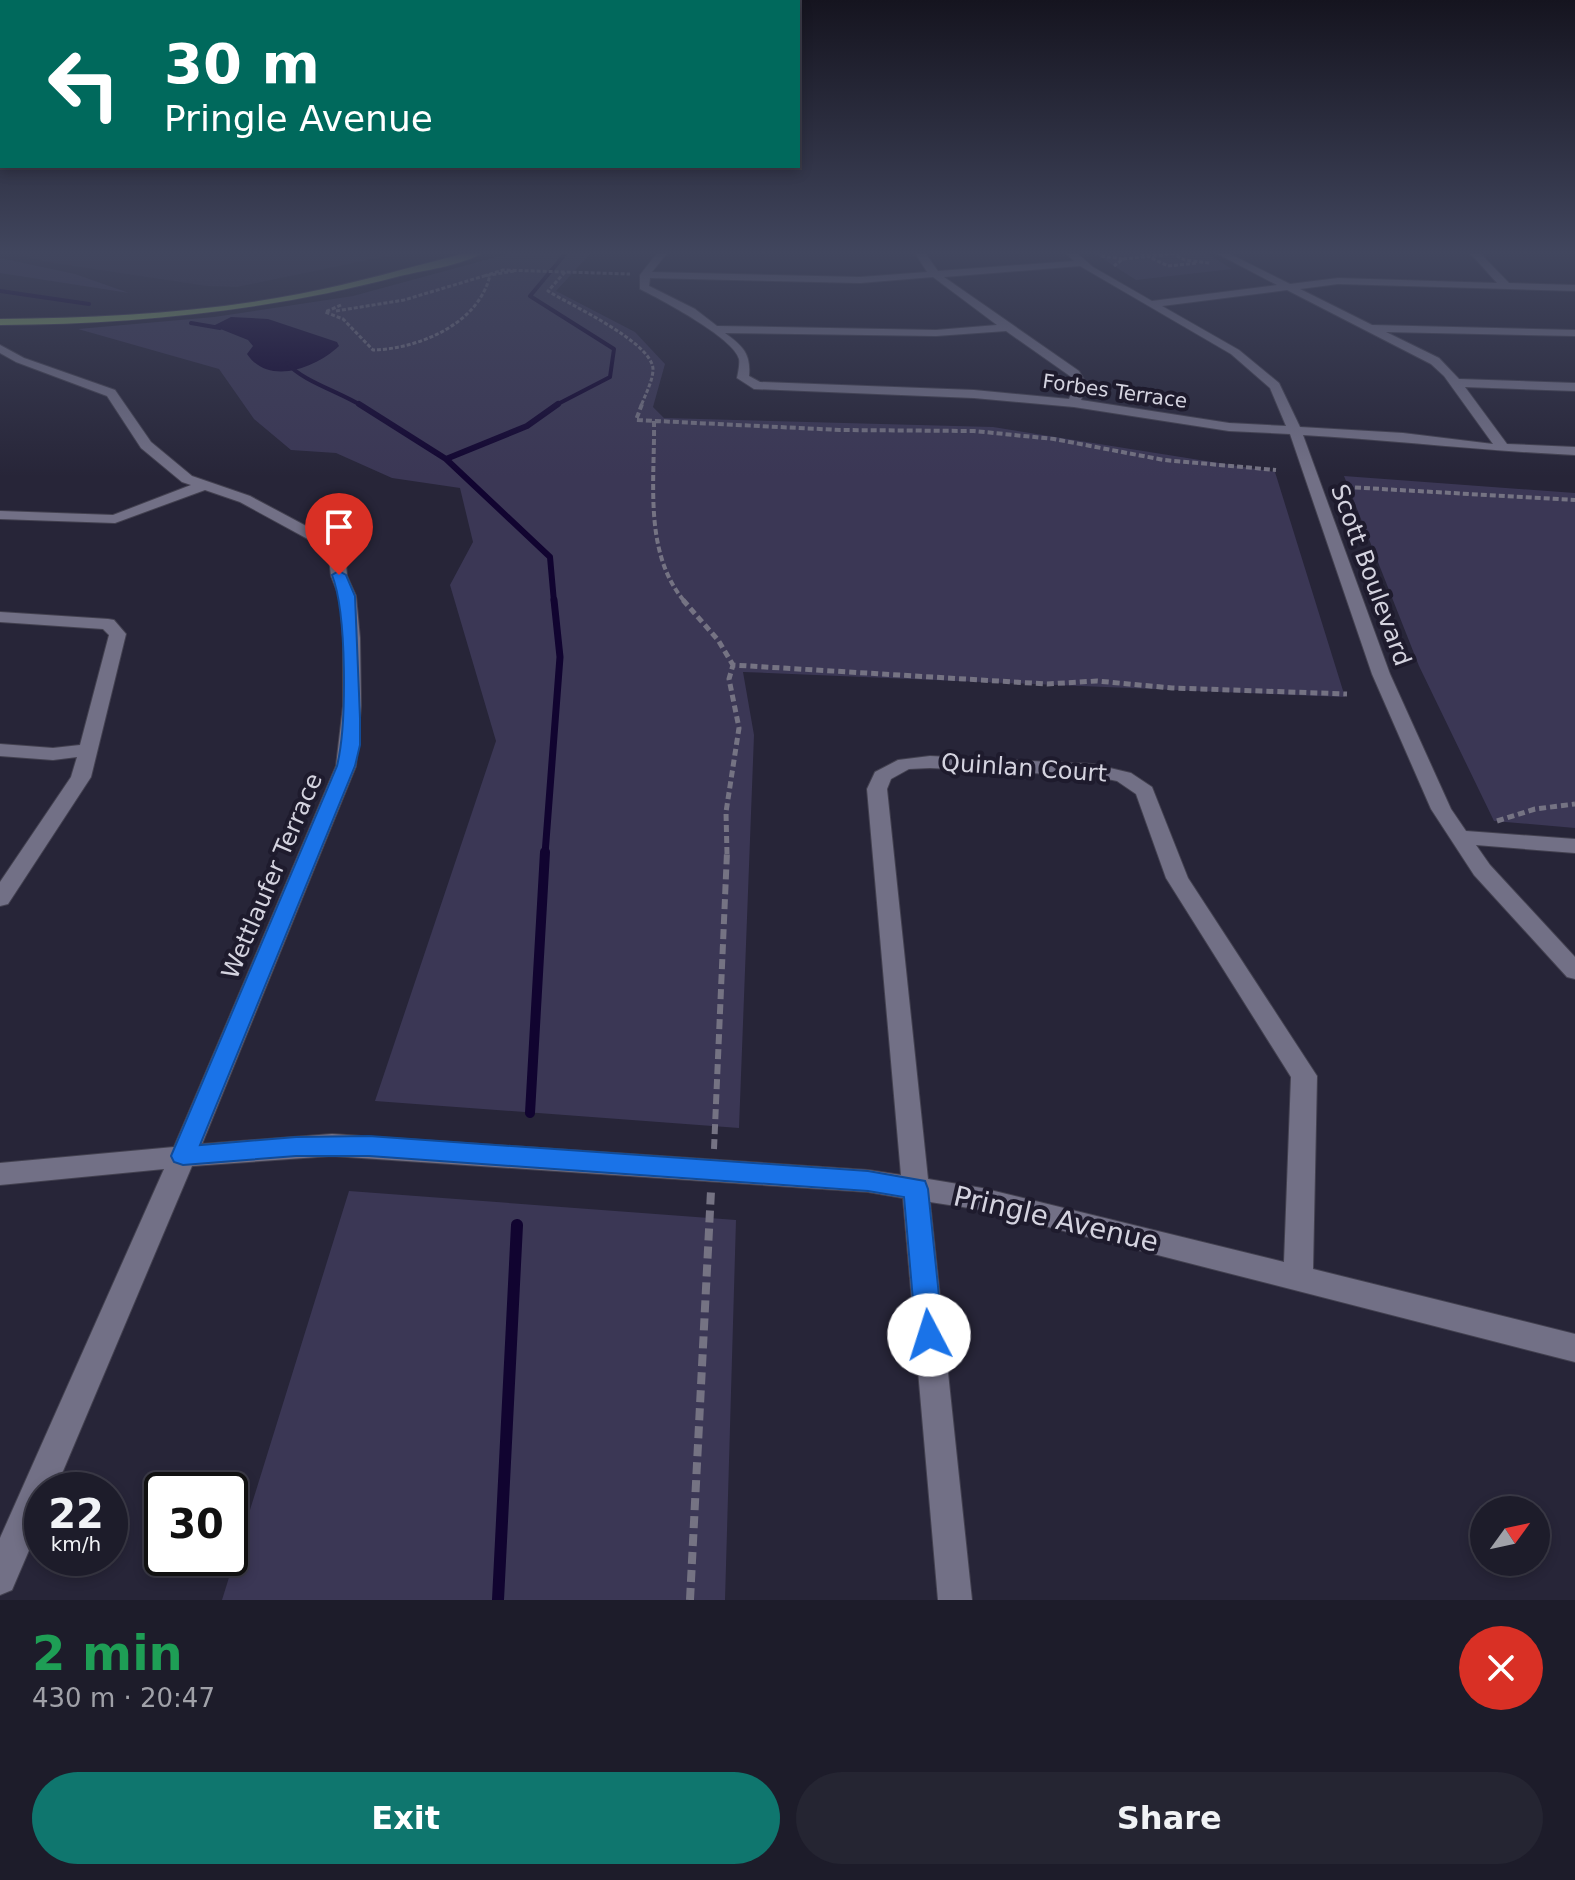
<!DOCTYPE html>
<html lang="en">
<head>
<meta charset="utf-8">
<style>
	body { margin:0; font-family:"DejaVu Sans",sans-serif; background:#252532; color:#f1f3f6; height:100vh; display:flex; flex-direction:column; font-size:30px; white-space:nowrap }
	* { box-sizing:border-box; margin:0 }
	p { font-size:26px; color:#a0a1a8 }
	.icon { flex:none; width:44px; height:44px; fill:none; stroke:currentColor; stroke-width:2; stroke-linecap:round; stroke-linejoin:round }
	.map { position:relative; height:1600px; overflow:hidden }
	.drawer { display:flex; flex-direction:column; background:#1d1c2a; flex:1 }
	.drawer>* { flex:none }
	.hud { position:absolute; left:0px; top:0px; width:800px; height:168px; box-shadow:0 4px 12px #0003,0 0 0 2px #3b3a47; background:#00695c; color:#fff; overflow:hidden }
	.needle { width:52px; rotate:57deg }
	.fabs { position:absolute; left:1470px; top:1496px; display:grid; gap:16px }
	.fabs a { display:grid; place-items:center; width:80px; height:80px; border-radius:50%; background:#1d1c2a; box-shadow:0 4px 12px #0003,0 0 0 2px #3b3a47; font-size:40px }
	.speed { position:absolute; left:24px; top:1472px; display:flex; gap:16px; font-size:40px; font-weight:700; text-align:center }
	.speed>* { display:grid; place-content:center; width:104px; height:104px; border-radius:50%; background:#1d1c2a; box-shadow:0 4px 12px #0003,0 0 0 2px #3b3a47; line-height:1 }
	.speed small { font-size:20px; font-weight:400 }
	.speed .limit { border:4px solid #111; border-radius:12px; background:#fff; color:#111 }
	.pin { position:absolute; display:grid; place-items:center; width:68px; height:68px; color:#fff; margin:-82px -34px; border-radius:50% 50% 50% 0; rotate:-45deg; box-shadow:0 0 8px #0007 }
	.pin .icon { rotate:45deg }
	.me { position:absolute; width:88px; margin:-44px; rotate:355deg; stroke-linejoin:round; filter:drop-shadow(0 0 6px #0008) }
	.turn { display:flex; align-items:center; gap:28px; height:168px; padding:0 32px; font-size:36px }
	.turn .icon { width:104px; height:104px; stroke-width:2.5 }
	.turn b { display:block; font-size:56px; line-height:68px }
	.round { display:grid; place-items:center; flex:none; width:84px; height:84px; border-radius:42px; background:#252532 }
	.head { display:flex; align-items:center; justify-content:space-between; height:136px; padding:0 32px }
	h1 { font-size:48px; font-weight:700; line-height:60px; color:#1e9e55 }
	.action { display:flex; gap:16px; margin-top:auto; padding:16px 32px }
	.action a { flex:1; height:92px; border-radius:48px; background:#0f766e; color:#fff; font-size:32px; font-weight:700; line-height:92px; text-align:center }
	.action a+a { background:#252532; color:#f1f3f6 }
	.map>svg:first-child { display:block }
	.built { fill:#322f47 }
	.green { fill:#3b3755 }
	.water { fill:#110430 }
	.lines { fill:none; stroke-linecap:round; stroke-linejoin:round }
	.stream-far4 { stroke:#110430; stroke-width:4 }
	.stream-far3 { stroke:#110430; stroke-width:6 }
	.stream-far2 { stroke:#110430; stroke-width:7 }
	.stream-far1 { stroke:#110430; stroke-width:10 }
	.stream { stroke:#110430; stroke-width:12 }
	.minor-casing { stroke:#434150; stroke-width:2 }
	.major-casing { stroke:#434150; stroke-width:2 }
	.path-far4 { stroke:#757383; stroke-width:3; stroke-dasharray:4 2; stroke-linecap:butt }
	.path-far3 { stroke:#757383; stroke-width:4; stroke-dasharray:6 3; stroke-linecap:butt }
	.path-far2 { stroke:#757383; stroke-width:5; stroke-dasharray:7 4; stroke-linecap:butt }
	.path-far1 { stroke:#757383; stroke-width:6; stroke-dasharray:10 5; stroke-linecap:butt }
	.path { stroke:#757383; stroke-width:8; stroke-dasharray:12 6; stroke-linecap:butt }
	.minor { fill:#727086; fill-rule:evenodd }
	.major { fill:#83a563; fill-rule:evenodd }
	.route { fill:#1a73e8; stroke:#114b97; stroke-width:2 }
	.labels { text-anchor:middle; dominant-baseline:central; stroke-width:8; stroke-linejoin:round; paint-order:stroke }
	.far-street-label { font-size:20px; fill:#d4d3df; stroke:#1e1b2d }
	.street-label { font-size:24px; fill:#d4d3df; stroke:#1e1b2d }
	.near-street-label { font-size:28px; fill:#d4d3df; stroke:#1e1b2d }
</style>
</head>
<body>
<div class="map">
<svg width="1575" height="1600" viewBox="0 0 1575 1600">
	<rect width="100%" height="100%" fill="#272538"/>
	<path class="built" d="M 12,253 L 402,253 L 237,287 L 207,286 L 47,262 Z"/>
	<path class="green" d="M 511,253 L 591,253 L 556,291 L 635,332 L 665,364 L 653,407 L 664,418 L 993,427 L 1275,472 L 1345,697 L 743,672 L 754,735 L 739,1128 L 375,1101 L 496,741 L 450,585 L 473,542 L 460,488 L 392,478 L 336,453 L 291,450 L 254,419 L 219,369 L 78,329 L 214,317 L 353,296 Z
		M 1094,253 L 1206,253 L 1232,269 L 1136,280 Z
		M 0,258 L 75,274 L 129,293 L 0,273 Z
		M 1344,476 L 1575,493 L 1575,828 L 1494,821 L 1419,666 Z
		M 349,1191 L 736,1220 L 725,1600 L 222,1600 Z"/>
	<path class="water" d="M 231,317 L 268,319 L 337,342 L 339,346 C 317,367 269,387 247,354 L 253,346 L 248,340 L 213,326 Z"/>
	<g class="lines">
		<path class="stream-far4" d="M 0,291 L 89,304
			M 191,323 L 220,328
			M 287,363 C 302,381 340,392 362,406
			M 554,406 L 610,377 L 614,349 L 530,296 L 566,253"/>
		<path class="stream-far3" d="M 359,404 L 446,459 L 550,557 L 554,602
			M 446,459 L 527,426 L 558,404"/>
		<path class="stream-far2" d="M 545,854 L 560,657 L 554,600"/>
		<path class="stream-far1" d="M 530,1113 L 545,852"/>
		<path class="stream" d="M 498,1600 L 517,1225"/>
		<defs>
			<path id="minor" d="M 657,253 L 667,253 L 652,272 L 860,277 L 927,272 L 915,253 L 925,253 L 938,271 L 1074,261 L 1066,253 L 1077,253 L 1093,267 L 1152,301 L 1277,285 L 1216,253 L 1228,253 L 1290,284 L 1338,278 L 1497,283 L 1470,253 L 1480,253 L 1509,283 L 1575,285 L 1575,291 L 1338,284 L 1300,289 L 1372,325 L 1575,330 L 1575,336 L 1386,332 L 1439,358 L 1459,379 L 1575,383 L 1575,391 L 1465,387 L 1507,444 L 1575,447 L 1575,455 C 1484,451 1394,440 1303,435 L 1390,674 L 1451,809 L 1466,831 L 1575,839 L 1575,853 L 1476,845 L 1490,865 L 1575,957 L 1575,979 L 1567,977 L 1474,875 L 1431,809 L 1372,674 L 1290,434 L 1229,431 L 1074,407 L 974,398 L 754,389 L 737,378 C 738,373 740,364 739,359 C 734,338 660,299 640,289 L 640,275 ZM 1080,266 L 1231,354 L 1270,388 L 1286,426 L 1229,423 L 1081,400 L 1087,385 L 1079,371 L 944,277 ZM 933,277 L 997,325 L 936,330 L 717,326 L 695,309 L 649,286 L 650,278 L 860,283 ZM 1287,290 L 1431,364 L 1444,376 L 1493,444 L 1403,433 L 1300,427 L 1279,383 L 1239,350 L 1162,306 ZM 1006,331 L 1070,376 L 1075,385 L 1069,399 L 974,390 L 760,382 L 749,376 C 751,354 743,346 725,333 L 936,336 Z
				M 0,345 L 24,358 L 115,390 L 151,442 L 192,476 L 250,496 L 338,543 L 345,553 L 347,576 L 356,596 L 360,638 L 361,706 L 356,766 L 202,1144 L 332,1134 L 868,1170 L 901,1175 L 867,789 L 875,772 L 898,760 L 930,756 L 1093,764 L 1131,773 L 1152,787 L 1188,878 L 1317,1076 L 1313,1269 L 1575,1334 L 1575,1362 L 982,1210 L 930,1202 L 972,1600 L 938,1600 L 903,1198 L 868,1192 L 332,1156 L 192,1166 L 55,1490 L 42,1490 L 42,1520 L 12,1590 L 0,1595 L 0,1538 L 164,1169 L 0,1185 L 0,1163 L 174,1147 L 336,766 L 343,706 L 343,638 L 340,599 L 331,576 L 328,550 L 240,502 L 205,490 L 115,523 L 0,519 L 0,511 L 113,515 L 191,485 L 182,482 L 141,448 L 107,396 L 16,362 L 0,353 ZM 930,768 L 1093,776 L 1117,781 L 1136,794 L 1166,878 L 1291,1077 L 1284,1262 L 982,1188 L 928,1179 L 887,789 L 891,779 L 909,769 Z
				M 0,612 L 108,619 L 114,620 L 126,634 L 91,777 L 8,904 L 0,906 L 0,882 L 71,777 L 77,757 L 53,760 L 0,756 L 0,744 L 53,748 L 80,745 L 109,635 L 103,629 L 0,622 Z"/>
			<path id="major" d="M 466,253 L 482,253 C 460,266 425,270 400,276 C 268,311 136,324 0,325 L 0,319 C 100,318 201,313 299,294 C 356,283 411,267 466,253 Z"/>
		</defs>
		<use href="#minor" class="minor-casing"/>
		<use href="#major" class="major-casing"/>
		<path class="path-far4" d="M 1141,253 L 1168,266 L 1198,263
			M 1171,253 L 1185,260 L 1210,263
			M 1101,256 L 1123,259 L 1114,266
			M 1123,259 L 1171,254
			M 514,271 L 484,276 L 503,270 L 630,274
			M 565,272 L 548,291 C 570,305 652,342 653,369 C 653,381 645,395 641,406
			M 341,305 L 325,312 L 343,319 L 373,350 C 418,349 479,324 490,275
			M 336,311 L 404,300 L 484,276"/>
		<path class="path-far3" d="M 642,404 L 636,420 L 840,430 L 974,431 L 1054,439 L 1164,460 L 1276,470
			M 654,421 C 655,481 643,553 685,602
			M 1346,487 L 1575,500"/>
		<path class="path-far2" d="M 683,600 L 718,640 L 733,665
			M 1497,821 L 1535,809 L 1575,804
			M 727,854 L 726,812 L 739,728 L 729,679 L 733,665 L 1047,684 L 1097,681 L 1172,688 L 1347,694"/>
		<path class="path-far1" d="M 714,1149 L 727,852"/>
		<path class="path" d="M 690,1600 L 711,1191"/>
		<use href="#minor" class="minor"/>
		<use href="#major" class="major"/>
	</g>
	<linearGradient id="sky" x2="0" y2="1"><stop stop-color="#15141f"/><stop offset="0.53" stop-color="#41465e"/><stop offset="1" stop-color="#41465e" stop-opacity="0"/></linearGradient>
	<rect width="1575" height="477" fill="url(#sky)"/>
	<path class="route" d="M 339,571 L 346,575 L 355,596 L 360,718 L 360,745 L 355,766 L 200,1145 L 296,1137 L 369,1136 L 868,1171 L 925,1181 L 928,1189 L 943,1335 L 939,1344 L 929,1348 L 920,1344 L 916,1335 L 904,1197 L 868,1191 L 369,1156 L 296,1156 L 183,1165 L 174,1162 L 171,1156 L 337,766 C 347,725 347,613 332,575 Z"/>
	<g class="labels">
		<g class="far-street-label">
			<text transform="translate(1115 391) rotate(8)">Forbes Terrace</text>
		</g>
		<g class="street-label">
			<text transform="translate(1371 575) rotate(70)">Scott Boulevard</text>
			<text transform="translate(1024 768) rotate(4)">Quinlan Court</text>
			<text transform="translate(272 876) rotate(-67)">Wettlaufer Terrace</text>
		</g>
		<g class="near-street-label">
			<text transform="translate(1056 1219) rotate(13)">Pringle Avenue</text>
		</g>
	</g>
</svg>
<div class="fabs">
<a><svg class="needle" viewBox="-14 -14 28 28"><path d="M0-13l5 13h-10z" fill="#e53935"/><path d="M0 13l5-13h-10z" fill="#a0a1a8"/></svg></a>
</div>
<div class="speed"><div>22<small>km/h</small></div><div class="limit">30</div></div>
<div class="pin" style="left:339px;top:575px;background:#d93025"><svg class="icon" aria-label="arrive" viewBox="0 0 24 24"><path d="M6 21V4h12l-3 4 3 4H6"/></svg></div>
<svg class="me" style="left:929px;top:1335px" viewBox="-20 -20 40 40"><circle r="19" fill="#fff"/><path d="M0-13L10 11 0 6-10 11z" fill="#1a73e8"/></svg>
<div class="hud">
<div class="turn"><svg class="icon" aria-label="left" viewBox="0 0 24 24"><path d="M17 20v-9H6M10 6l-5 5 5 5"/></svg><div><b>30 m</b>Pringle Avenue</div></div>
</div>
</div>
<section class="drawer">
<div class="head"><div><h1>2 min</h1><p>430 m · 20:47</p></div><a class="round" style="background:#d93025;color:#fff"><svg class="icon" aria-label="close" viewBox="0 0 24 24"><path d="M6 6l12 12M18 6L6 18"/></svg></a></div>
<div class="action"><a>Exit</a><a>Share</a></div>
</section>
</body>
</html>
